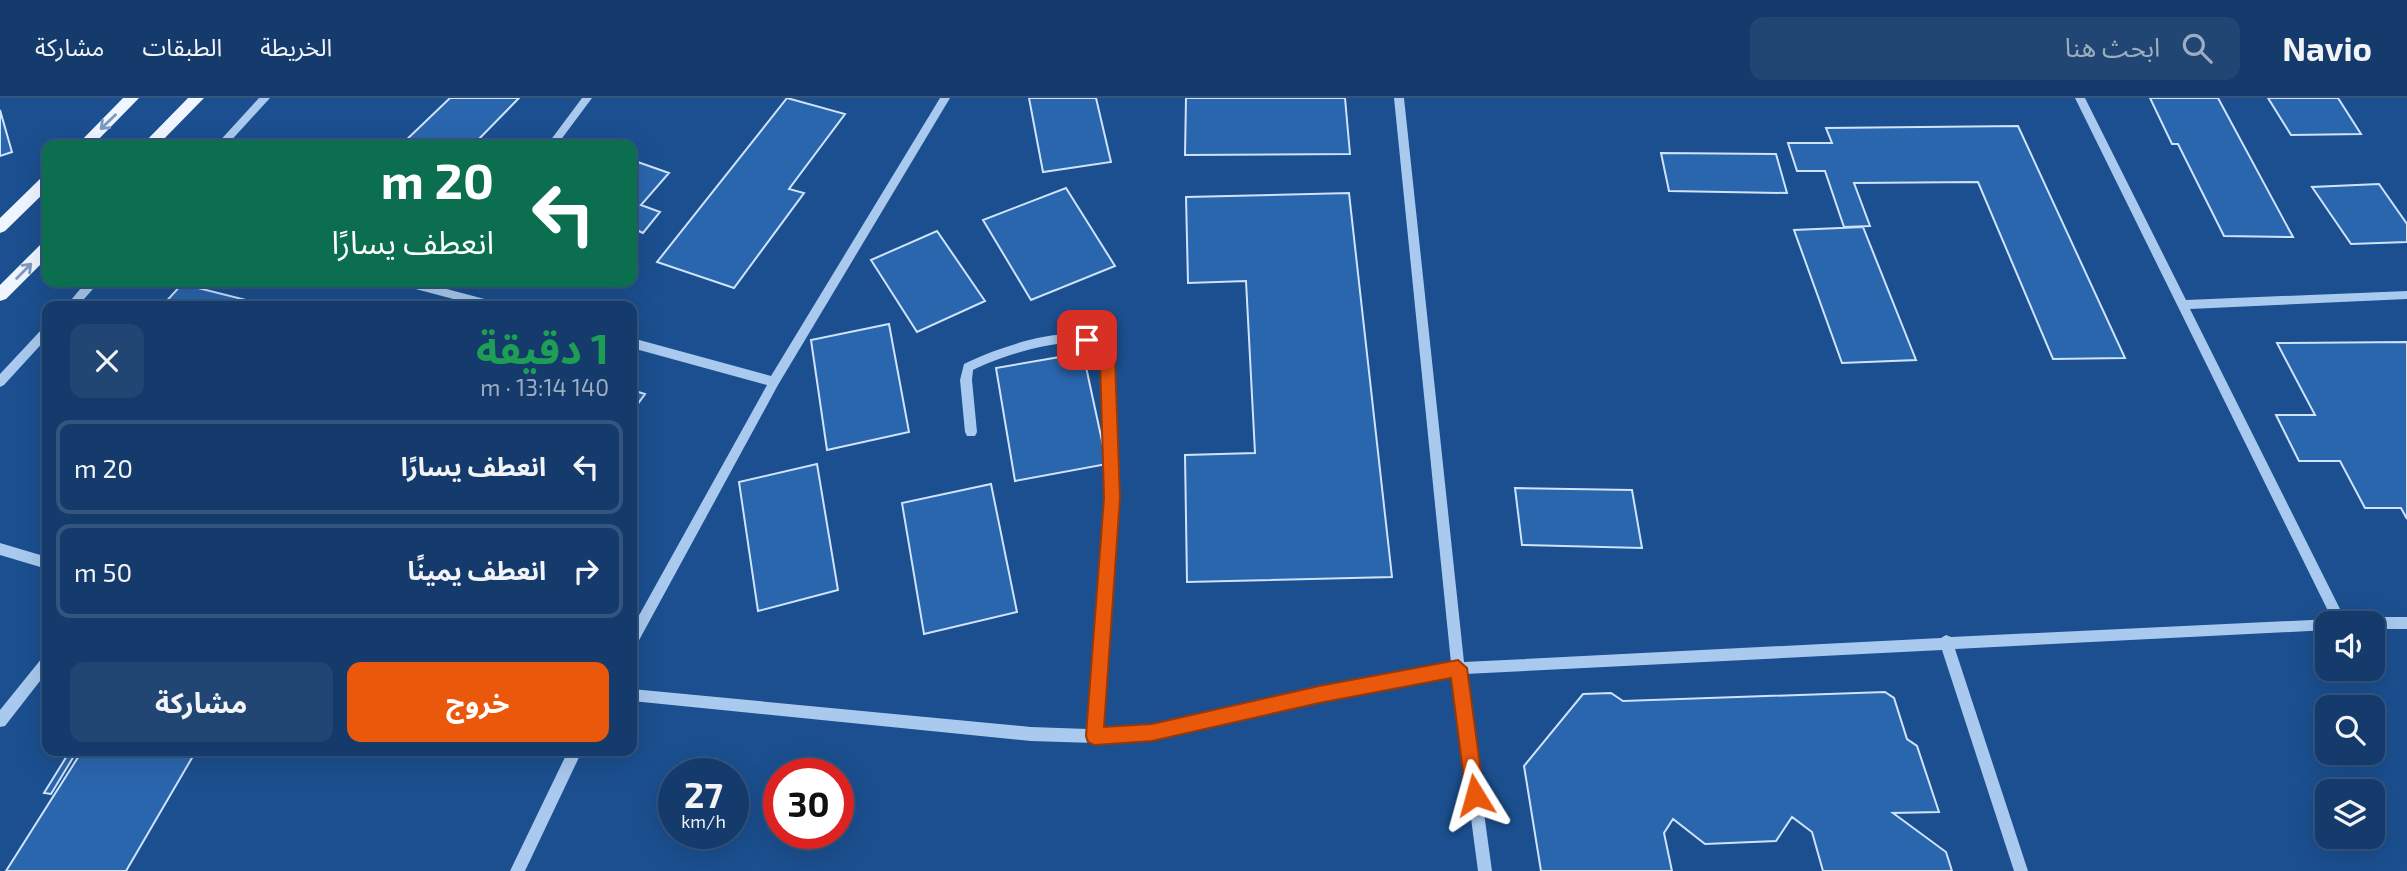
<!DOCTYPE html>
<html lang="ar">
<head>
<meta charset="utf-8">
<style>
	body { margin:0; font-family:"Exo 2","Noto Sans Arabic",sans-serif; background:#214673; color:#f1f3f6; direction:rtl; height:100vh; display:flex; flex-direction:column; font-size:26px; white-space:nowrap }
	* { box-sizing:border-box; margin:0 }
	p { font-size:23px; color:#9dadc1 }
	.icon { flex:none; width:38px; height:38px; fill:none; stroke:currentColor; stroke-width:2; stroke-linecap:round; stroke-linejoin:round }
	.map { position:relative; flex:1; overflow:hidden; direction:ltr }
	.details { position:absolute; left:42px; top:203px; width:595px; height:455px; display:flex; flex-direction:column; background:#143b6b; border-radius:14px; box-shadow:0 7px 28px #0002,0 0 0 2px #33557e; direction:rtl }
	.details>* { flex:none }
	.banner { position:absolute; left:42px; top:42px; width:595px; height:147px; border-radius:14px; box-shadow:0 7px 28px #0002,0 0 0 2px #33557e; direction:rtl; background:#0b6e4f; color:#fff; overflow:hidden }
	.tools { position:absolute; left:2315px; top:513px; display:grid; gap:14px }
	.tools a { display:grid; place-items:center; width:70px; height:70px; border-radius:14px; background:#143b6b; box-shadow:0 7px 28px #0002,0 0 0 2px #33557e; font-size:35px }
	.speed { position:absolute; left:658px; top:660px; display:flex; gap:14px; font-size:35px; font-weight:700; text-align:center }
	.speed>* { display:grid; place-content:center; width:91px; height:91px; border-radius:50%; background:#143b6b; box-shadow:0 7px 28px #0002,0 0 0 2px #33557e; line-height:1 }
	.speed small { font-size:18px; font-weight:400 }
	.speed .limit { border:10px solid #d22; background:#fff; color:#111 }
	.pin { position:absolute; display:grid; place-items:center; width:60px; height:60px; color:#fff; margin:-30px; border-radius:14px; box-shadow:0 4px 10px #0006 }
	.me { position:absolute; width:77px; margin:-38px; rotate:352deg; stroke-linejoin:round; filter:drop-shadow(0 0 5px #0008) }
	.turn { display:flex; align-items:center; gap:24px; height:147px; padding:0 28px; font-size:32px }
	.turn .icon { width:91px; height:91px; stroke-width:2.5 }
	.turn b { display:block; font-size:49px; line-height:60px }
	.round { display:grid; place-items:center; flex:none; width:74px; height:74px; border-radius:14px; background:#214673 }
	.headline { display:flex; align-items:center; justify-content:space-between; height:119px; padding:0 28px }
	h1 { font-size:42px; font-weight:700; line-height:52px; color:#1e9e55 }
	.primary-button { display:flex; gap:14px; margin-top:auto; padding:14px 28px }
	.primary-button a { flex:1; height:80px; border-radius:14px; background:#ea580c; color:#fff; font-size:28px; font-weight:700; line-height:80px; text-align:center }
	.primary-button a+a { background:#214673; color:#f1f3f6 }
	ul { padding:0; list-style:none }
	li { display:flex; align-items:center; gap:21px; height:94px; margin:0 14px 10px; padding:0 14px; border:4px solid #33557e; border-radius:14px }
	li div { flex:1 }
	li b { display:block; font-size:26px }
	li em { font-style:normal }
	header { display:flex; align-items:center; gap:42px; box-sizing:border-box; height:98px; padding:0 35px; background:#143b6b; border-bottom:2px solid #33557e }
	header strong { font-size:33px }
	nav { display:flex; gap:38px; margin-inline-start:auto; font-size:24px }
	.search { width:490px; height:63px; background:#214673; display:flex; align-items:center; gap:18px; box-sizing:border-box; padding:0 24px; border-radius:14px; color:#9dadc1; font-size:26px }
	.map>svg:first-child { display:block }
	.building { fill:#2a66ad; stroke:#cfe3fa; stroke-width:2 }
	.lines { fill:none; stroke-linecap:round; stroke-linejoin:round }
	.minor { fill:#a9c9ee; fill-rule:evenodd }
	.major { fill:#f0f6ff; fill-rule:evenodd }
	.oneway { stroke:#7b9ac1 }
	.route { fill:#ea580c; stroke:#983908; stroke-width:2 }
</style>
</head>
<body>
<header>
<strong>Navio</strong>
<div class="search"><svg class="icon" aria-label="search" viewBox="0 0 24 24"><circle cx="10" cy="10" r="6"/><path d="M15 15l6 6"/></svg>ابحث هنا</div>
<nav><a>الخريطة</a><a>الطبقات</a><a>مشاركة</a></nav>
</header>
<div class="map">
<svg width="2407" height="773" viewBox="0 0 2407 773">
	<rect width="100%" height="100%" fill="#1b4f8f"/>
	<path class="building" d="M 450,0 L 519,0 L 473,47 L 401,47 Z
		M 787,0 L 845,16 L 789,91 L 804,95 L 734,190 L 657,164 Z
		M 1029,0 L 1096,0 L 1111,64 L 1043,74 Z
		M 1186,0 L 1345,0 L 1350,56 L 1185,57 Z
		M 2150,0 L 2218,0 L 2293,139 L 2224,138 L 2178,46 L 2172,46 Z
		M 2268,0 L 2338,0 L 2361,36 L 2291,37 Z
		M 0,12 L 12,54 L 0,58 Z
		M 2018,28 L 2125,260 L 2053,261 L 1978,84 L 1854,85 L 1870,128 L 1844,129 L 1825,73 L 1797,73 L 1788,45 L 1832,45 L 1826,30 Z
		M 1661,55 L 1776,56 L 1787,95 L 1669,93 Z
		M 632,62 L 669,75 L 641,107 L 660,114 L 643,135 L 632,130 Z
		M 2379,86 L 2407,126 L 2407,144 L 2351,146 L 2312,89 Z
		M 1066,90 L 1115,168 L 1031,202 L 983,122 Z
		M 1349,95 L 1392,479 L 1187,484 L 1185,357 L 1255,355 L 1246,183 L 1188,185 L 1186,99 Z
		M 1863,129 L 1916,262 L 1842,265 L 1794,132 Z
		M 937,133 L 985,203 L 917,234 L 871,162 Z
		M 182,186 L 270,208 L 162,208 Z
		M 889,226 L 909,334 L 827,352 L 811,242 Z
		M 2407,244 L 2407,421 L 2401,410 L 2365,410 L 2340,363 L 2299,363 L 2276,317 L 2315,317 L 2277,245 Z
		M 1083,255 L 1107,366 L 1015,383 L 996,270 Z
		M 632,292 L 645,296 L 632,314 Z
		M 817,366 L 838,492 L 758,513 L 739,384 Z
		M 991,386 L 1017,514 L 924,536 L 902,405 Z
		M 1515,390 L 1632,392 L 1642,450 L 1522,447 Z
		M 1885,594 L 1894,600 L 1907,641 L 1917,648 L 1939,714 L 1893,715 L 1946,754 L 1952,773 L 1823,773 L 1812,734 L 1792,719 L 1776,743 L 1705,746 L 1673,721 L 1664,735 L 1672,773 L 1541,773 L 1524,668 L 1583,596 L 1611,595 L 1623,603 Z
		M 70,653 L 77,653 L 51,696 L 44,695 Z
		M 82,653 L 196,653 L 126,773 L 6,773 Z"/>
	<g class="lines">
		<path class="minor" d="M 259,0 L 270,0 L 227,47 L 216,47 Z
			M 582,0 L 592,0 L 557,47 L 547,47 Z
			M 940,0 L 950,0 L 778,287 L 637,546 L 632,548 L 632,530 L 767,287 L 632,250 L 632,240 L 771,278 Z
			M 1394,0 L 1404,0 L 1464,564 L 1941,540 L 1946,537 L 1951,539 L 2332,521 L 2075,0 L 2085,0 L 2186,202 L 2407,193 L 2407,201 L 2190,211 L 2347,525 L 2328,525 L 2328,532 L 1955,551 L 2028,773 L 2014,773 L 1942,552 L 1465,576 L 1492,773 L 1478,773 L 1452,577 L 1319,603 L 1152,642 L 1094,645 L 1031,643 L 632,603 L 632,591 L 1031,629 L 1088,631 L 1106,400 L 1102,262 C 1098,256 1093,250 1086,247 C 1062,238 996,260 973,272 L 972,282 L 977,334 L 975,338 L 967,338 L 965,334 L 960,282 L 964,266 C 993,251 1060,228 1091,239 C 1102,243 1108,252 1114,262 L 1118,400 L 1101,631 L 1152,628 L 1319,591 L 1451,565 Z
			M 86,184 L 99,184 L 78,208 L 66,208 Z
			M 398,184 L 420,184 L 496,204 L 502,208 L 480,208 L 404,188 Z
			M 47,229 L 47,240 L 4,287 L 0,289 L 0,276 L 43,230 Z
			M 0,445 L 47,459 L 47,471 L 0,457 Z
			M 2373,519 L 2407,519 L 2407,531 L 2373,531 L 2373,525 L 2366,525 L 2368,521 Z
			M 47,558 L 47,574 L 5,628 L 0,629 L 0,612 L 42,560 Z
			M 568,653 L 582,653 L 525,773 L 510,773 Z"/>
		<path class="major" d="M 123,0 L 139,0 L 93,47 L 77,47 Z
			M 188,0 L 204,0 L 158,47 L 142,47 Z
			M 47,77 L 47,92 L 5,133 L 0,135 L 0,120 L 42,79 Z
			M 47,144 L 47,160 L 6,201 L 0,203 L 0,187 L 41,146 Z"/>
	</g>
	<defs><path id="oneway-shaft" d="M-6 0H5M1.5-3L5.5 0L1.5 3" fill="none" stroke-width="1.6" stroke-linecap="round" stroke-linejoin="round" transform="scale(1.75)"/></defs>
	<g class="oneway">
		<use href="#oneway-shaft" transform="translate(108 24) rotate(136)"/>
		<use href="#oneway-shaft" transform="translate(24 173) rotate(-45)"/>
	</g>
	<path class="route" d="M 1087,236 L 1106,246 L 1115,262 L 1120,400 L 1104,629 L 1152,626 L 1319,588 L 1458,562 L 1467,570 L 1484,697 L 1482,703 L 1475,706 L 1469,703 L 1466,697 L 1451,580 L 1319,605 L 1152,643 L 1094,647 L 1088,644 L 1086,638 L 1104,400 L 1100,262 L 1096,254 L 1079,242 Z"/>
</svg>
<div class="tools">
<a><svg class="icon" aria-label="sound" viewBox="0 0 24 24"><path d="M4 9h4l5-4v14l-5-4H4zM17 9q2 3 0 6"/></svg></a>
<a><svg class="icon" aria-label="search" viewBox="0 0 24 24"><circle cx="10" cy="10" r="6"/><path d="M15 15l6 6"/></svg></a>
<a><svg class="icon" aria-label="layers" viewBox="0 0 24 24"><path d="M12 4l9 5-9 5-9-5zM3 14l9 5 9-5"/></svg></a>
</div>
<div class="speed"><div>27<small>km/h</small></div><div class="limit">30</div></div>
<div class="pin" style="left:1087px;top:242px;background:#d93025"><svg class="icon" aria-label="arrive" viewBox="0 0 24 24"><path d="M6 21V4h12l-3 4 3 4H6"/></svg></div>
<svg class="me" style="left:1475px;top:697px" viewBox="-20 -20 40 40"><path d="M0-17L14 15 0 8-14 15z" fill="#ea580c" stroke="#fff" stroke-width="4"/></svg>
<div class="banner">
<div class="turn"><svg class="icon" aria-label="left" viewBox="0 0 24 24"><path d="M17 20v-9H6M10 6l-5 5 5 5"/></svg><div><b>20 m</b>انعطف يسارًا</div></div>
</div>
<section class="details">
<div class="headline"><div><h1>1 دقيقة</h1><p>140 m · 13:14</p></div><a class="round"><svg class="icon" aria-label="close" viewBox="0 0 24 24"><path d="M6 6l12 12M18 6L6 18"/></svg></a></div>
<ul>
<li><svg class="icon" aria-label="left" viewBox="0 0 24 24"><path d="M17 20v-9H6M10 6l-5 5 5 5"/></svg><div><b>انعطف يسارًا</b></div><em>20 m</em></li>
<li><svg class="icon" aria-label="right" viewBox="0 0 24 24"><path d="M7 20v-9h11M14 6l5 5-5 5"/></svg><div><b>انعطف يمينًا</b></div><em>50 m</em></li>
</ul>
<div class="primary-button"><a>خروج</a><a>مشاركة</a></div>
</section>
</div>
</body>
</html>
